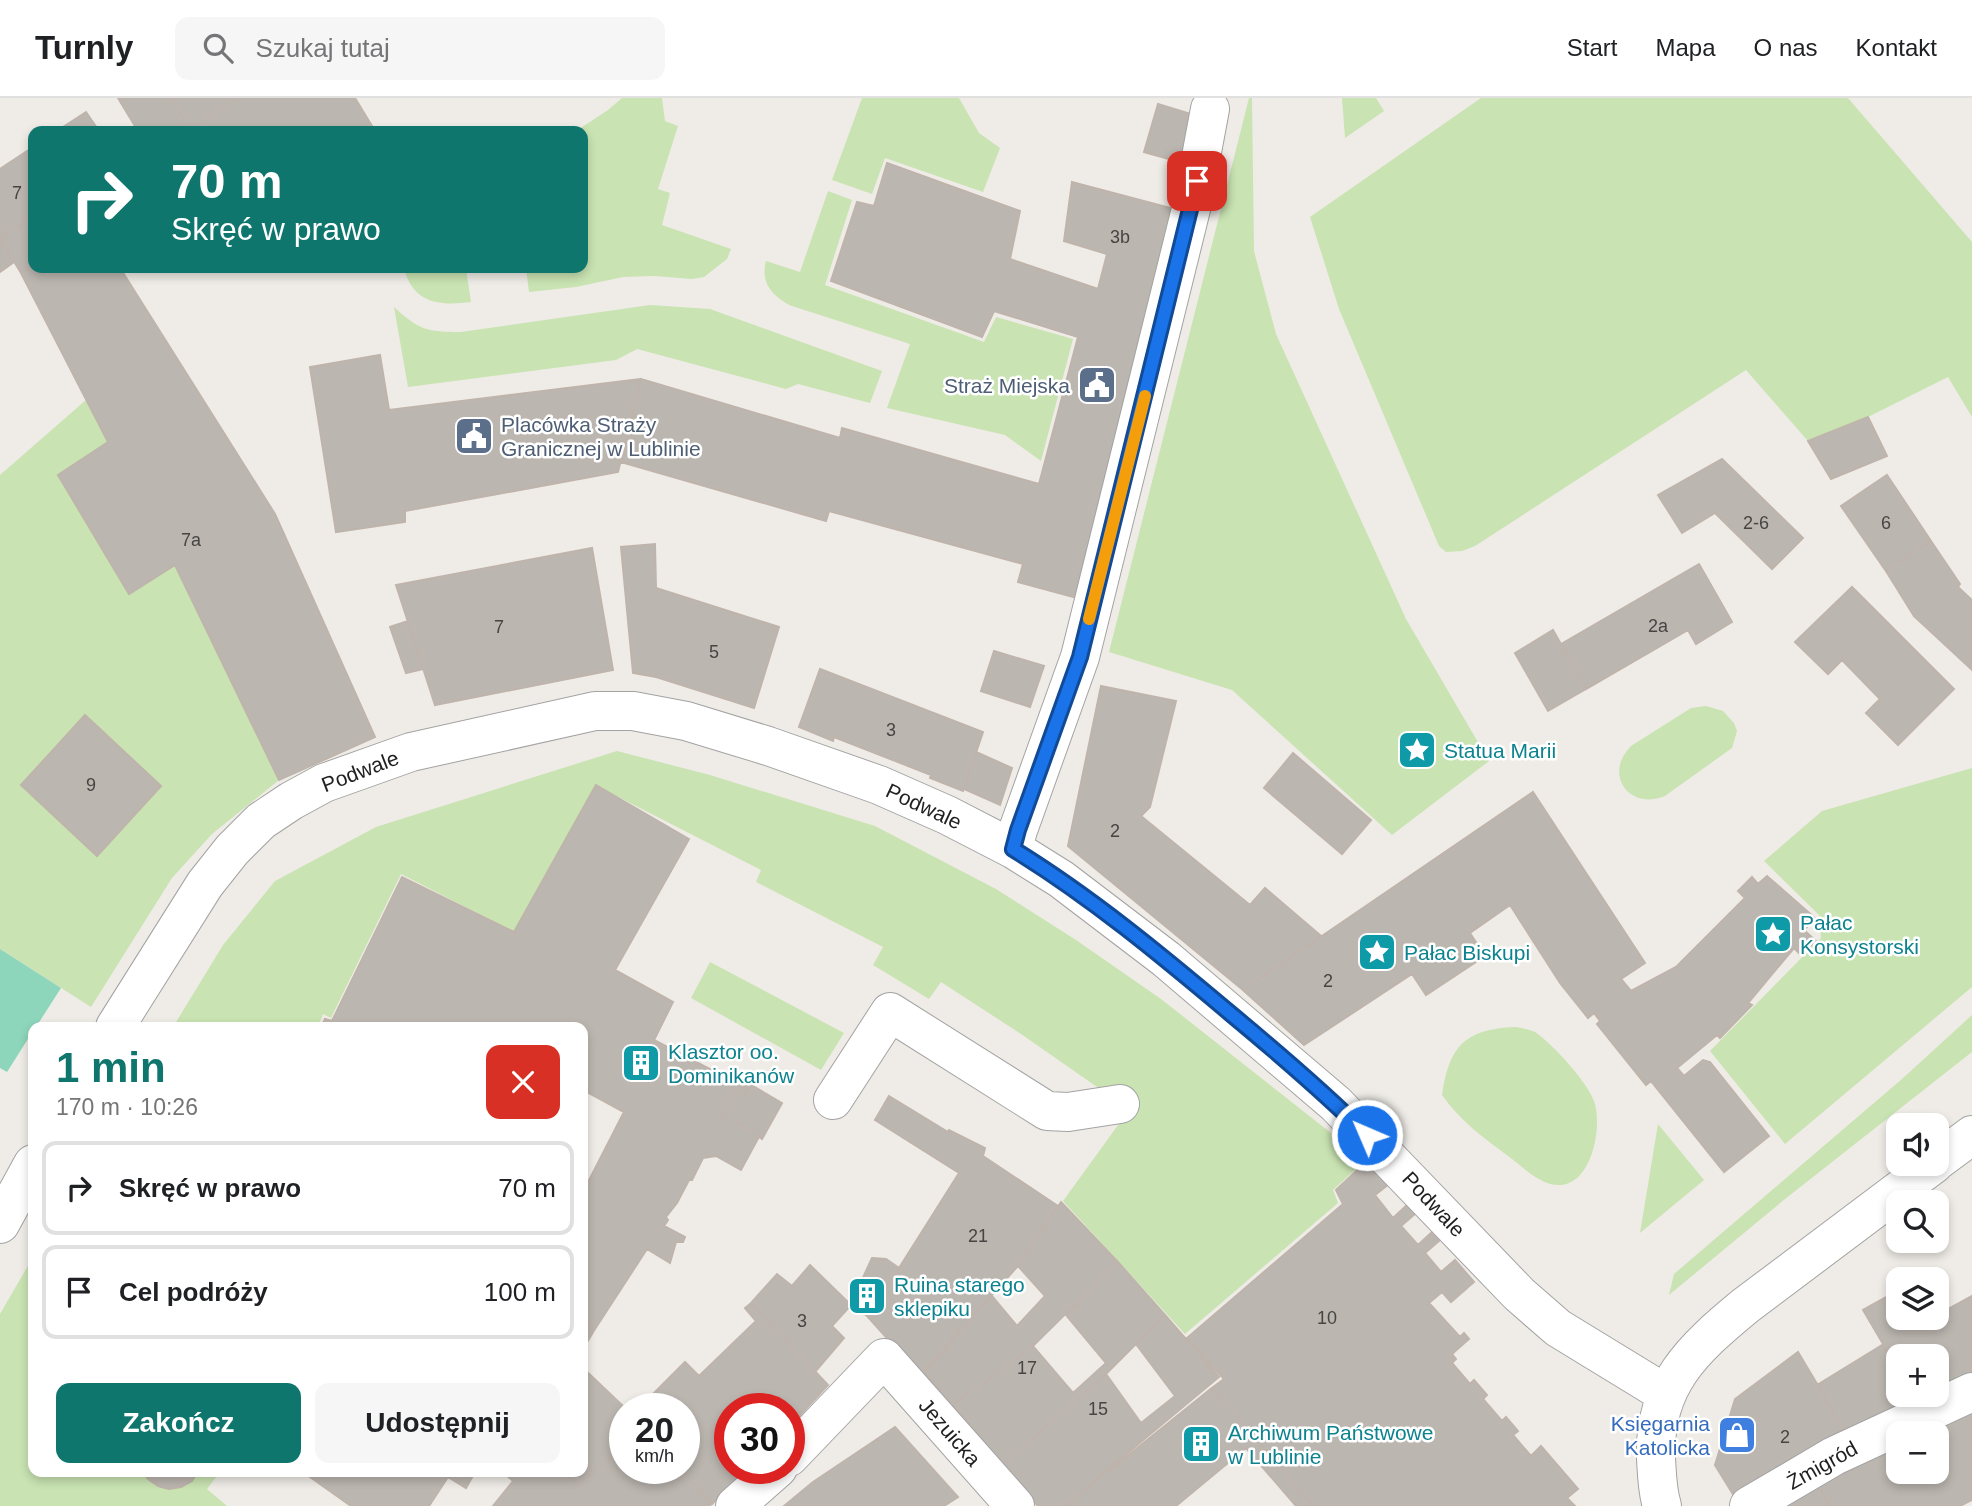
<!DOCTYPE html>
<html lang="pl">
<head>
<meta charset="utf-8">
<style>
	body { margin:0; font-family:Arial,sans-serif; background:#f6f6f6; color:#202124; height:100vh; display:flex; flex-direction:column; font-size:26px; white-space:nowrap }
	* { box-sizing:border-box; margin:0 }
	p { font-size:23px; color:#757577 }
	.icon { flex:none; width:38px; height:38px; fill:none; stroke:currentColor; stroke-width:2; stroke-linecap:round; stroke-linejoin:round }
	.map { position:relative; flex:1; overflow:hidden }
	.sheet { position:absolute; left:28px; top:924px; width:560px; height:455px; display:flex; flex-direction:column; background:#fff; border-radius:14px; box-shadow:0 4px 10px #0003 }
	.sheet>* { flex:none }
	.guide { position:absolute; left:28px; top:28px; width:560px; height:147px; border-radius:14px; box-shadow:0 4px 10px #0003; background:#0f766e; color:#fff; overflow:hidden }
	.controls { position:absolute; left:1886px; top:1015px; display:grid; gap:14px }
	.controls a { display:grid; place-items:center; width:63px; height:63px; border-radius:14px; background:#fff; box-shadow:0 4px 10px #0003; font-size:35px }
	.speed { position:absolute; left:609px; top:1295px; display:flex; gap:14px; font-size:35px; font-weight:700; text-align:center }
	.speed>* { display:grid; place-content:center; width:91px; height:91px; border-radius:50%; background:#fff; box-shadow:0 4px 10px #0003; line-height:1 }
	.speed small { font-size:18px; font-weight:400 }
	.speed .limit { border:10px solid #d22; background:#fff; color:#111 }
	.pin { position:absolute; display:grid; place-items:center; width:60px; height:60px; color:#fff; margin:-30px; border-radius:14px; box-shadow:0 4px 10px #0006 }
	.me { position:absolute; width:77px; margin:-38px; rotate:315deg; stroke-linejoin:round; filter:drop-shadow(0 0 5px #0008) }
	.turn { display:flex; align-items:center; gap:24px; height:147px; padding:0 28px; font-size:32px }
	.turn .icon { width:91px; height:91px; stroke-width:2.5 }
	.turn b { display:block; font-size:49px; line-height:60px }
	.round { display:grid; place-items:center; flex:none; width:74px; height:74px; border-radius:14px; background:#f6f6f6 }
	.summary { display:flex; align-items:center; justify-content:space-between; height:119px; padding:0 28px }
	h1 { font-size:42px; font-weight:800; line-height:52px; color:#0f766e }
	.cta { display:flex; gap:14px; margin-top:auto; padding:14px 28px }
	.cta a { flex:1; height:80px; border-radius:14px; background:#0f766e; color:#fff; font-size:28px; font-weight:800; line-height:80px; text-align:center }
	.cta a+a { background:#f6f6f6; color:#202124 }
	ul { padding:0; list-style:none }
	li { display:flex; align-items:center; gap:21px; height:94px; margin:0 14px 10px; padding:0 14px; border:4px solid #e0e0e0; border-radius:14px }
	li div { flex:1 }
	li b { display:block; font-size:26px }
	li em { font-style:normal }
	header { display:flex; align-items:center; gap:42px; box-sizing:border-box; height:98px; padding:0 35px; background:#fff; border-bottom:2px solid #e0e0e0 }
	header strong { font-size:33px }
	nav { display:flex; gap:38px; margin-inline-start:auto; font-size:24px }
	.search { width:490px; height:63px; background:#f6f6f6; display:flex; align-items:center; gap:18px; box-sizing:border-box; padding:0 24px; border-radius:14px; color:#757577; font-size:26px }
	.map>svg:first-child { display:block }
	.grass { fill:#c9e3b2 }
	.pitch { fill:#8dd5bb }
	.building { fill:#bcb6b0; stroke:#bfb4ab; stroke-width:2 }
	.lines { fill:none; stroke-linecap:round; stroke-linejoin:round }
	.minor-casing { stroke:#a3a3a3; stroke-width:40 }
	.minor { stroke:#fff; stroke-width:38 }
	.route-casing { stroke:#114b97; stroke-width:18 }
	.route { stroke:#1a73e8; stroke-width:12 }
	.slow { stroke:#f59e0b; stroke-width:12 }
	.labels { text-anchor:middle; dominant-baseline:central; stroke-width:5; stroke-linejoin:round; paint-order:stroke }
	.number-label { font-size:18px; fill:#464543 }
	.service-label { font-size:21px; fill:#4e5e75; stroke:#fff; text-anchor:end }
	.culture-label { font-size:21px; fill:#0d838f; stroke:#fff; text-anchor:start }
	.street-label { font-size:21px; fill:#1f1f1f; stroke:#fff }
	.shop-label { font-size:21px; fill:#366cbe; stroke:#fff; text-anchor:end }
</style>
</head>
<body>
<header>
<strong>Turnly</strong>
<div class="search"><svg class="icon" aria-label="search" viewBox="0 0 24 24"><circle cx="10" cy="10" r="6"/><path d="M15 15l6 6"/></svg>Szukaj tutaj</div>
<nav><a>Start</a><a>Mapa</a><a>O nas</a><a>Kontakt</a></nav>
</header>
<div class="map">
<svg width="1972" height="1408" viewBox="0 0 1972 1408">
	<rect width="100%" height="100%" fill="#efece7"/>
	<path class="grass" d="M 622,0 L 662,0 L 665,23 L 678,28 L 658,91 L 670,95 L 662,127 L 731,151 L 727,161 L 704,179 L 692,181 L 654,178 L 623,179 L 576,189 L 529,194 L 526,170 L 583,170 L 583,33 L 576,33 L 608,12 Z
		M 862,0 L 959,0 L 979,35 L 1000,50 L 983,94 L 885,60 L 872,96 L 832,82 Z
		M 1249,0 L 1252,0 L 1254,153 L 1276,236 L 1406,521 L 1489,663 L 1392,737 L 1232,592 L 1109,554 Z
		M 1342,0 L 1376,0 L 1384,13 L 1345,40 Z
		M 1481,0 L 1848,0 L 1972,144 L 1972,319 L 1948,279 L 1868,319 L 1808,343 L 1746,272 L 1475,448 L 1462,453 L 1446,454 L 1439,448 L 1339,211 L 1310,119 Z
		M 828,93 L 852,102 L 825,187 L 984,244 L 996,219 L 1073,241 L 1041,363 L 1005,337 L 887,310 L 910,246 L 792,208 C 773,199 760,185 766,163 L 800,174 Z
		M 404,170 L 474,170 L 466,171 L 471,204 C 440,208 413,206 404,170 Z
		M 650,207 L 710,211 L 882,273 L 870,305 L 798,286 L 786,291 L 637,251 L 616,262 L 408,289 L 394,209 C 419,232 427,234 461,234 Z
		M 86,302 L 108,344 L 59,378 L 128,495 L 175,467 L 279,682 L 212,736 L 172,780 L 91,909 L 0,851 L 0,377 Z
		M 1706,608 L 1723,613 L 1734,625 L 1737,633 L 1732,650 L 1665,698 C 1629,713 1603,676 1631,648 L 1691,610 Z
		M 617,653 L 710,677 L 875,728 L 996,791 L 1076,842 L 1161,901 L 1336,1039 L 1358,1069 L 1333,1092 L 1338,1105 L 1185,1236 L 1063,1103 L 1121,1023 L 1110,998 L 1021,936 L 941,884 L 929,901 L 873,867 L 883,849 L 756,784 L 761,772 L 597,688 L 514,834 L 401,776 L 331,920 L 323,916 L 318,929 L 173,929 L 223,847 L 275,783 L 376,729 Z
		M 1972,670 L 1972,889 L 1785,1046 L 1710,953 L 1821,840 L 1819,817 L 1764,763 L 1822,713 Z
		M 710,864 L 844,935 L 821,972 L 691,900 Z
		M 1972,917 L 1972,954 L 1785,1101 L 1669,1197 L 1674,1176 L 1902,981 Z
		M 1515,929 C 1522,930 1529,931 1535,934 C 1552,945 1588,985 1594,1003 C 1603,1028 1592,1087 1559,1087 C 1540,1087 1523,1069 1508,1058 C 1484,1040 1459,1022 1442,997 C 1449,949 1464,931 1515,929 Z
		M 1658,1026 L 1704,1082 L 1640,1135 Z
		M 33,1159 L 33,1374 L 143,1374 C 156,1394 184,1395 197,1374 L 220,1374 L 207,1391 L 227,1408 L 0,1408 L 0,1216 Z"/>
	<path class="pitch" d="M 0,851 L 61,890 L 36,929 L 33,929 L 33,933 L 7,974 L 0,970 Z"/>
	<path class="building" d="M 118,0 L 171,0 L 191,33 L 138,33 Z
		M 171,0 L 239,0 L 189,31 Z
		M 239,0 L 355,0 L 375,33 L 191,33 L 189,31 Z
		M 1158,6 L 1197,18 L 1183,65 L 1144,54 Z
		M 86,14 L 99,33 L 57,33 Z
		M 33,49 L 33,119 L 0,140 L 0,71 Z
		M 887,65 L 1020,113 L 1010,161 L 1098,191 L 1107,156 L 1064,143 L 1072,84 L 1174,111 L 1077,500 L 1018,484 L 1023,466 L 829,413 L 826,423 L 621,364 L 641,281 L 840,340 L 842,330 L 1039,386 L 1078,239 L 994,213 L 982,239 L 831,183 L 857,104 L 874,108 Z
		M 33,119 L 33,167 L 21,175 L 0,140 Z
		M 0,143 L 14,164 L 0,174 Z
		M 33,167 L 33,170 L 120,170 L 275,416 L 375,639 L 279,682 L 175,467 L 129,496 L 58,377 L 108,344 L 21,175 Z
		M 380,257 L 389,312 L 641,281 L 618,374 L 405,413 L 405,424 L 336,434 L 310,269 Z
		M 1868,319 L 1887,358 L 1831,381 L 1808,343 Z
		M 1722,361 L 1803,440 L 1772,471 L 1715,415 L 1682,435 L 1658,397 Z
		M 1887,377 L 1931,443 L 1886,473 L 1841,408 Z
		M 1931,443 L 1960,486 L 1958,489 L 1972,502 L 1972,572 L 1914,518 L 1886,473 Z
		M 655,446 L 656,490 L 656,579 L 633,575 L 621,449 Z
		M 592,450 L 613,572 L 435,607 L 396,487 Z
		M 1699,466 L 1732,524 L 1696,546 L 1688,532 L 1586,591 L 1561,546 Z
		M 1852,489 L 1954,591 L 1898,647 L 1866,615 L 1880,601 L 1842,562 L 1828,576 L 1795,544 Z
		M 656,490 L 779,529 L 754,610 L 656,579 Z
		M 408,523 L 423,571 L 406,575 L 390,529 Z
		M 1553,532 L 1586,591 L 1548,613 L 1515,555 Z
		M 994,553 L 1044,568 L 1030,609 L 981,593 Z
		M 820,571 L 983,634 L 963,693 L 930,680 L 931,677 L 834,639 L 833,643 L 799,629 Z
		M 1101,588 L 1176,603 L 1150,709 L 1141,718 L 1250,807 L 1265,790 L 1321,838 L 1243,892 L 1068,748 Z
		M 85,617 L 161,688 L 97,758 L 21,687 Z
		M 976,654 L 1012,670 L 1000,707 L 964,691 Z
		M 1293,655 L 1371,722 L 1342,756 L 1264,690 Z
		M 596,687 L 689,741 L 615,872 L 673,904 L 654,942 L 748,991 L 745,997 L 735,992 L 722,1017 L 760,1037 L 741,1072 L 716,1058 L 703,1060 L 692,1082 L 689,1082 L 677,1105 L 666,1119 L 668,1122 L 664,1128 L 685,1139 L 683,1144 L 676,1144 L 670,1165 L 647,1151 L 595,1231 L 583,1225 L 583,1094 L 624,1014 L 583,992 L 583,929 L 321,929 L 325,921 L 332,923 L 402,779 L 514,834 Z
		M 1533,694 L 1645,865 L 1621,881 L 1631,893 L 1676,869 L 1745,800 L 1738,793 L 1752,779 L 1758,786 L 1767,778 L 1815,820 L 1804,832 L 1816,843 L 1801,857 L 1794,850 L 1748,905 L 1752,907 L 1720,940 L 1717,937 L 1677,970 L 1684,978 L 1703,962 L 1710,964 L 1769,1038 L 1724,1074 L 1651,983 L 1646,987 L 1597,926 L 1600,923 L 1594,915 L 1588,920 L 1560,885 L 1510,807 L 1470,835 L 1485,858 L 1426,897 L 1412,876 L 1304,947 L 1243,892 Z
		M 746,984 L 782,1005 L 762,1041 L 759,1039 L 760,1037 L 722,1017 L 735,992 L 745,997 L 748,991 L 744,988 Z
		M 889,998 L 948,1034 L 949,1032 L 985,1050 L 983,1058 L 1058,1108 L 1018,1168 L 920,1277 L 866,1217 L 899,1170 L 959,1075 L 875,1022 Z
		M 1369,1061 L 1389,1086 L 1375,1097 L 1393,1120 L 1407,1107 L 1415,1116 L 1401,1128 L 1418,1147 L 1431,1135 L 1439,1143 L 1425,1155 L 1441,1174 L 1455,1162 L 1474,1184 L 1451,1204 L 1442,1194 L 1429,1205 L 1460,1239 L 1464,1235 L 1469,1241 L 1452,1256 L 1456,1261 L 1452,1265 L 1470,1286 L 1474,1282 L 1487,1297 L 1483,1301 L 1502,1323 L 1506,1319 L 1518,1333 L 1513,1337 L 1531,1358 L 1541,1348 L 1578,1391 L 1567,1400 L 1575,1408 L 1313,1408 L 1212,1290 L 1224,1281 L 1187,1240 L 1343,1106 L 1336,1092 Z
		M 1061,1104 L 1118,1164 L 1033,1248 L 953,1307 L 924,1275 L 992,1198 L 1017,1228 L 1045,1198 L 1018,1168 Z
		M 872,1160 L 886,1161 L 899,1170 L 866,1217 L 849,1210 Z
		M 1118,1164 L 1165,1217 L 1106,1276 L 1002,1367 L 953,1307 L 1033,1248 L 1073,1295 L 1106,1265 L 1066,1217 Z
		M 810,1167 L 851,1207 L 832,1228 L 844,1240 L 815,1274 L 751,1205 L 777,1176 L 792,1188 Z
		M 1899,1192 L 1899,1220 L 1922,1220 L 1925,1223 L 1937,1220 L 1937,1217 L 1972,1198 L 1972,1273 L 1937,1292 L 1937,1258 L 1899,1258 L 1899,1273 L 1863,1212 Z
		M 751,1205 L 828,1287 L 789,1329 L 789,1311 L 730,1311 L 730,1370 L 749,1370 L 712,1406 L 680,1370 L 684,1370 L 684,1311 L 638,1311 L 685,1264 L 699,1278 L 756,1223 L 745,1210 Z
		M 1165,1217 L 1219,1279 L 1064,1408 L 1038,1408 L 1002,1367 L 1106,1276 L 1141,1325 L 1175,1298 L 1136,1246 Z
		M 583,1225 L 595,1231 L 583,1251 Z
		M 1882,1247 L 1899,1273 L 1899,1297 L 1914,1297 L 1918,1302 L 1841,1334 L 1844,1331 L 1817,1287 Z
		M 1798,1254 L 1844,1331 L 1736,1401 L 1715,1367 L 1735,1301 Z
		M 583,1270 L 626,1311 L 625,1348 L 578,1388 L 564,1374 L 583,1374 Z
		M 1212,1290 L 1313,1408 L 1296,1408 L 1246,1350 L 1176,1408 L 1065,1408 Z
		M 1972,1304 L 1972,1402 L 1960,1408 L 1830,1408 L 1819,1387 L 1899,1344 L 1899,1374 L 1937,1374 L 1937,1335 L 1915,1335 Z
		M 895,1329 L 958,1399 L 944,1408 L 784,1408 L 813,1384 Z
		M 625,1348 L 625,1370 L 680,1370 L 712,1406 L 708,1408 L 493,1408 L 513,1383 L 503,1374 L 564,1374 L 578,1388 Z
		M 143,1374 L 197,1374 L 192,1383 L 181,1389 L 169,1391 L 158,1388 L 148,1381 Z
		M 303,1374 L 475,1374 L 466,1390 L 448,1379 L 429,1408 L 351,1408 Z
		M 1819,1387 L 1830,1408 L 1784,1408 Z"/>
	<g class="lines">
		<defs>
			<path id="minor" d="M 1013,751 L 1018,732 L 1080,559 L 1192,107 L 1210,11
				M 115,929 L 205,786 L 232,752 L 261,723 L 291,703 L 324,685 L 411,654 L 595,613 L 633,613 L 686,623 L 768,648 L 879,687 L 947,717 L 1013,751 L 1061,781 L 1166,861 L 1336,1006 L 1519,1196 L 1558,1230 L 1666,1296
				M 833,1002 L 890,914 L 1047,1013 L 1068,1014 L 1120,1006
				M 1937,1063 L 1972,1037
				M 0,1126 L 33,1066
				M 789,1359 L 884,1260 L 1015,1408
				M 735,1408 L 778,1370
				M 1662,1408 C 1657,1392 1657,1377 1656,1360 C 1653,1287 1693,1251 1745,1208 L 1934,1066
				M 1749,1408 L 1834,1358 L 1972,1294"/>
		</defs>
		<use href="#minor" class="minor-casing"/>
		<use href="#minor" class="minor"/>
	</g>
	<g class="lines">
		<defs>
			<path id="route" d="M 1197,83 L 1080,559 L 1018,732 L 1013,751 C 1091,799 1161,857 1231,916 C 1278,955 1324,994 1367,1037"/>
		</defs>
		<use href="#route" class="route-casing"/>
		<use href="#route" class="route"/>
		<path class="slow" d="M 1089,521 L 1145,298"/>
	</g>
	<defs>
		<symbol id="civic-square" viewBox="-11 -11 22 22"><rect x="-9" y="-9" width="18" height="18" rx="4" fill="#5c6f8a" stroke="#fff"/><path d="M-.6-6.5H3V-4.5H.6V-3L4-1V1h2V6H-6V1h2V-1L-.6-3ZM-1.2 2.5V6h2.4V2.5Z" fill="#fff"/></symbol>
		<symbol id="sight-square" viewBox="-11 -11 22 22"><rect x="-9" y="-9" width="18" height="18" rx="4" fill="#0f9aa8" stroke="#fff"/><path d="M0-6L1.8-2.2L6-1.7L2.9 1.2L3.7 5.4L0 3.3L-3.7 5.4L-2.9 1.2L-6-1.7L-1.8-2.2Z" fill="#fff"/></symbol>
		<symbol id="building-square" viewBox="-11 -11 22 22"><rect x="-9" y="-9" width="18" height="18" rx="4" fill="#0f9aa8" stroke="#fff"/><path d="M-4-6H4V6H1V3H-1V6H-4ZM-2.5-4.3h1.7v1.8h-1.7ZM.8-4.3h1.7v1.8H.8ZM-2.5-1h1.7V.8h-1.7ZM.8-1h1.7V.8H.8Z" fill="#fff"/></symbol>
		<symbol id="shop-square" viewBox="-11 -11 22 22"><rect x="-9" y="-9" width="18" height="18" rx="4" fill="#3f7fe0" stroke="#fff"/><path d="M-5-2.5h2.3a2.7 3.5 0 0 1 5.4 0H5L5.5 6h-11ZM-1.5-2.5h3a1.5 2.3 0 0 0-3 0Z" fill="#fff"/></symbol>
	</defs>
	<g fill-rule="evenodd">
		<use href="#civic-square" x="1075" y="265" width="44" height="44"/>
		<use href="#civic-square" x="452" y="316" width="44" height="44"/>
		<use href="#sight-square" x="1395" y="630" width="44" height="44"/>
		<use href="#sight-square" x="1751" y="814" width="44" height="44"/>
		<use href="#sight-square" x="1355" y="832" width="44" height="44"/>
		<use href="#building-square" x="619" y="943" width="44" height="44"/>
		<use href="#building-square" x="845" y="1176" width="44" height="44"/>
		<use href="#shop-square" x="1715" y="1315" width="44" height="44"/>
		<use href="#building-square" x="1179" y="1324" width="44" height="44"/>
	</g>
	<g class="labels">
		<g class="number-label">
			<text x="17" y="95">7</text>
			<text x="1120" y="139">3b</text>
			<text x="1756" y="425">2-6</text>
			<text x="1886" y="425">6</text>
			<text x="191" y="442">7a</text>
			<text x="1658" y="528">2a</text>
			<text x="499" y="529">7</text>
			<text x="714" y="554">5</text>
			<text x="891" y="632">3</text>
			<text x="91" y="687">9</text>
			<text x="1115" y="733">2</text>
			<text x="1328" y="883">2</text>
			<text x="978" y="1138">21</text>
			<text x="1327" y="1220">10</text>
			<text x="802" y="1223">3</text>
			<text x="1027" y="1270">17</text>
			<text x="1098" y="1311">15</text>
			<text x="1785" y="1339">2</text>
		</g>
		<g class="service-label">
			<text x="1070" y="287">Straż Miejska</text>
			<text x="501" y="326" text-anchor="start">Placówka Straży<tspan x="501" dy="24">Granicznej w Lublinie</tspan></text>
		</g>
		<g class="culture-label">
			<text x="1444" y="652">Statua Marii</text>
			<text x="1800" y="824">Pałac<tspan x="1800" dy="24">Konsystorski</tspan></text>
			<text x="1404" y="854">Pałac Biskupi</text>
			<text x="668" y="953">Klasztor oo.<tspan x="668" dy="24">Dominikanów</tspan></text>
			<text x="894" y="1186">Ruina starego<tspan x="894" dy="24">sklepiku</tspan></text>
			<text x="1228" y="1334">Archiwum Państwowe<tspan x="1228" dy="24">w Lublinie</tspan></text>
		</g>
		<g class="street-label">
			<text transform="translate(360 673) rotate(-21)">Podwale</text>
			<text transform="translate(924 708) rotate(25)">Podwale</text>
			<text transform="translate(1434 1106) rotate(47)">Podwale</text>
			<text transform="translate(950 1334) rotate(49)">Jezuicka</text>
			<text transform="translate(1822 1367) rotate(-29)">Żmigród</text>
		</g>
		<g class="shop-label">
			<text x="1710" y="1325">Księgarnia<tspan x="1710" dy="24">Katolicka</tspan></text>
		</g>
	</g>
</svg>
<div class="controls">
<a><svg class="icon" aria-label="sound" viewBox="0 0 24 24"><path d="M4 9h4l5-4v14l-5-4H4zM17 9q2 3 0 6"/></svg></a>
<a><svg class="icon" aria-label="search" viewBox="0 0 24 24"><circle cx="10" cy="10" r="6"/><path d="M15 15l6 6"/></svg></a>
<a><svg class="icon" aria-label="layers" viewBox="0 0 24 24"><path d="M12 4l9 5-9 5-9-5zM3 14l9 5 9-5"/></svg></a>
<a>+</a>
<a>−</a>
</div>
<div class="speed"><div>20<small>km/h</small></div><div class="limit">30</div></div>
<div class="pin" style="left:1197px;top:83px;background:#d93025"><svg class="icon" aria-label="arrive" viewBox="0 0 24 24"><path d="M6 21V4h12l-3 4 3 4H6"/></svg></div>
<svg class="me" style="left:1367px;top:1037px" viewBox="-20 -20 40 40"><circle r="17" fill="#1a73e8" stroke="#fff" stroke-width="3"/><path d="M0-11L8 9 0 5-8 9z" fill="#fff"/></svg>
<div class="guide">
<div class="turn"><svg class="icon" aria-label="right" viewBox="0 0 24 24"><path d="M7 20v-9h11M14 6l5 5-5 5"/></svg><div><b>70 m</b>Skręć w prawo</div></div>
</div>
<section class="sheet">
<div class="summary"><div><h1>1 min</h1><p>170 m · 10:26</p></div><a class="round" style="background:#d93025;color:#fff"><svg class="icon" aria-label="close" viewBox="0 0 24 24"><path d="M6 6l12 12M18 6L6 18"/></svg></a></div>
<ul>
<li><svg class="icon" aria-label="right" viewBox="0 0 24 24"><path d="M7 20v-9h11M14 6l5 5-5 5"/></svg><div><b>Skręć w prawo</b></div><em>70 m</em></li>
<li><svg class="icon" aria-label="arrive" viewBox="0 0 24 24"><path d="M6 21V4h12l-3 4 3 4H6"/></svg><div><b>Cel podróży</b></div><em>100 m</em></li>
</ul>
<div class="cta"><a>Zakończ</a><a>Udostępnij</a></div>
</section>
</div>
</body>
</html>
